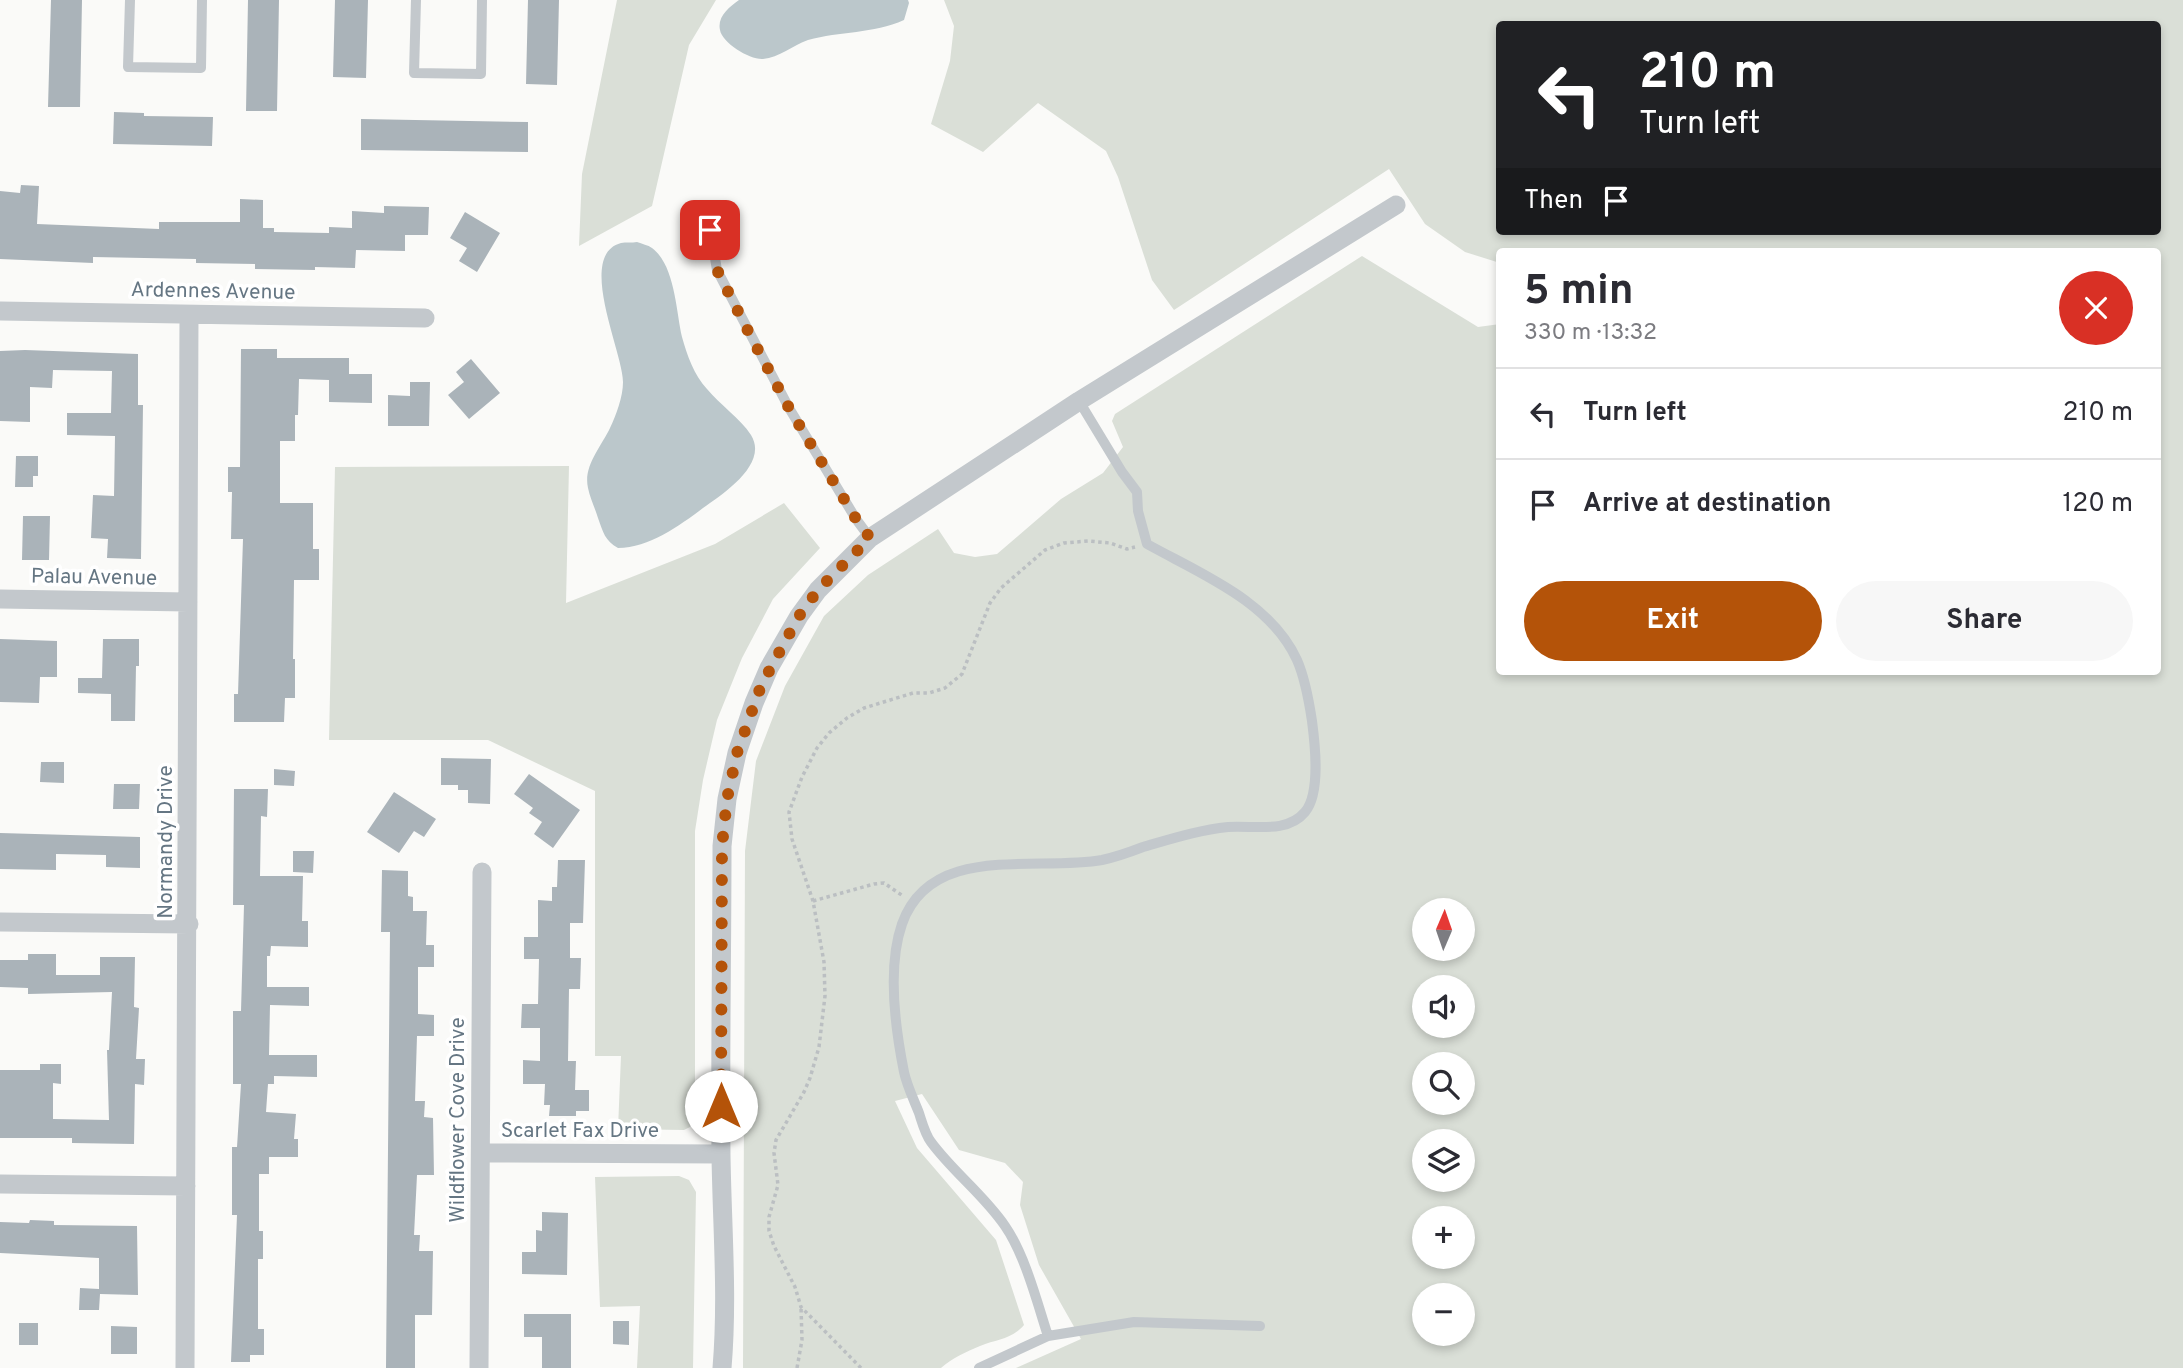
<!DOCTYPE html>
<html lang="en">
<head>
<meta charset="utf-8">
<style>
	body { margin:0; font-family:Overpass,sans-serif; background:#f7f7f7; color:#2b2b33; height:100vh; display:flex; flex-direction:column; font-size:26px; white-space:nowrap }
	* { box-sizing:border-box; margin:0 }
	p { font-size:23px; color:#7c7c81 }
	.icon { flex:none; width:38px; height:38px; fill:none; stroke:currentColor; stroke-width:2; stroke-linecap:round; stroke-linejoin:round }
	.map { position:relative; flex:1; overflow:hidden }
	.details { position:absolute; left:1496px; top:248px; width:665px; height:427px; display:flex; flex-direction:column; background:#fff; border-radius:7px; box-shadow:0 4px 10px #0003 }
	.details>* { flex:none }
	.top-card { position:absolute; left:1496px; top:21px; width:665px; height:214px; border-radius:7px; box-shadow:0 4px 10px #0003; background:#202124; color:#fff; overflow:hidden }
	.needle { width:46px; rotate:2deg }
	.controls { position:absolute; left:1412px; top:898px; display:grid; gap:14px }
	.controls a { display:grid; place-items:center; width:63px; height:63px; border-radius:50%; background:#fff; box-shadow:0 4px 10px #0003; font-size:35px }
	.pin { position:absolute; display:grid; place-items:center; width:60px; height:60px; color:#fff; margin:-30px; border-radius:14px; box-shadow:0 4px 10px #0006 }
	.me { position:absolute; width:77px; margin:-38px; rotate:0deg; stroke-linejoin:round; filter:drop-shadow(0 0 5px #0008) }
	.turn { display:flex; align-items:center; gap:24px; height:147px; padding:0 28px; font-size:32px }
	.turn .icon { width:91px; height:91px; stroke-width:2.5 }
	.turn b { display:block; font-size:49px; line-height:60px }
	.then { display:flex; align-items:center; height:66px; padding:0 28px; background:#0003; gap:14px; font-size:26px }
	.round { display:grid; place-items:center; flex:none; width:74px; height:74px; border-radius:37px; background:#f7f7f7 }
	.overview { display:flex; align-items:center; justify-content:space-between; height:119px; padding:0 28px }
	h1 { font-size:42px; font-weight:700; line-height:52px }
	.action { display:flex; gap:14px; margin-top:auto; padding:14px 28px }
	.action a { flex:1; height:80px; border-radius:42px; background:#b45309; color:#fff; font-size:28px; font-weight:700; line-height:80px; text-align:center }
	.action a+a { background:#f7f7f7; color:#2b2b33 }
	ul { padding:0; list-style:none }
	li { display:flex; align-items:center; gap:21px; height:91px; padding:0 28px; border-top:2px solid #e1e1e2 }
	li div { flex:1 }
	li b { display:block; font-size:26px }
	li em { font-style:normal }
	.map>svg:first-child { display:block }
	.green { fill:#dadfd7; fill-rule:evenodd }
	.water { fill:#bbc7cb }
	.building { fill:#aab3b9 }
	.lines { fill:none; stroke-linecap:round; stroke-linejoin:round }
	.path { stroke:#bbbfc2; stroke-width:3.5; stroke-dasharray:3.5 3.5; stroke-linecap:butt }
	.lane { stroke:#c3c8cc; stroke-width:10 }
	.street { stroke:#c3c8cc; stroke-width:19 }
	.route { stroke:#b45309; stroke-width:12; stroke-dasharray:0 21.6 }
	.labels { text-anchor:middle; dominant-baseline:central; stroke-width:7; stroke-linejoin:round; paint-order:stroke }
	.street-label { font-size:21px; fill:#657683; stroke:#fff }
</style>
</head>
<body>
<div class="map">
<svg width="2183" height="1368" viewBox="0 0 2183 1368">
	<rect width="100%" height="100%" fill="#fafaf8"/>
	<path class="green" d="M 617,0 L 716,0 L 689,45 L 652,206 L 579,246 L 582,174 Z
		M 944,0 L 2183,0 L 2183,1368 L 1016,1368 L 1081,1339 L 1039,1265 L 1020,1205 L 1023,1182 L 1005,1163 L 959,1150 L 922,1094 L 895,1101 L 917,1148 L 996,1240 L 1024,1325 C 1011,1340 997,1339 980,1346 C 966,1352 952,1358 941,1368 L 743,1368 L 745,851 L 756,761 L 785,686 L 824,616 L 868,575 L 938,529 L 954,553 L 975,557 L 997,554 L 1061,499 L 1103,473 L 1123,447 L 1112,421 L 1115,414 L 1362,256 L 1478,327 L 1500,324 L 1500,672 L 2158,672 L 2158,252 L 1500,252 L 1500,263 L 1465,252 L 1425,224 L 1389,169 L 1174,310 L 1152,280 L 1118,177 L 1106,151 L 1038,103 L 983,152 L 931,124 L 950,61 L 954,26 ZM 1500,24 L 2158,24 L 2158,231 L 1500,231 ZM 1424,910 L 1463,910 L 1463,948 L 1424,948 ZM 1424,987 L 1463,987 L 1463,1026 L 1424,1026 ZM 1424,1064 L 1463,1064 L 1463,1102 L 1424,1102 ZM 1424,1141 L 1463,1141 L 1463,1180 L 1424,1180 ZM 1424,1218 L 1463,1218 L 1463,1256 L 1424,1256 ZM 1424,1295 L 1463,1295 L 1463,1334 L 1424,1334 Z
		M 569,466 L 566,603 L 715,544 L 784,503 L 820,548 L 773,599 L 742,658 L 717,720 L 703,780 L 695,831 L 695,1117 L 690,1127 L 684,1130 L 618,1129 L 621,1056 L 595,1056 L 595,791 L 488,740 L 329,740 L 335,467 Z
		M 679,1176 L 689,1180 L 696,1192 L 693,1368 L 637,1368 L 640,1306 L 600,1307 L 595,1177 Z"/>
	<path class="water" d="M 739,0 L 908,0 L 909,3 L 904,20 C 873,34 840,31 808,40 C 793,45 779,58 763,59 C 750,60 722,43 720,30 C 717,17 729,7 739,0 Z
		M 637,242 C 642,244 648,245 652,248 C 675,265 676,311 682,337 C 687,355 694,375 707,389 C 720,405 740,418 751,435 C 769,464 723,494 703,508 C 679,526 649,548 618,548 C 605,541 603,532 598,518 C 595,508 590,498 588,488 C 583,466 601,447 610,428 C 616,415 623,397 623,382 C 623,352 576,255 621,243 C 626,242 632,243 637,242 Z"/>
	<path class="building" d="M 51,0 L 82,0 L 80,107 L 48,107 Z
		M 248,0 L 279,0 L 277,111 L 246,111 Z
		M 335,0 L 368,0 L 366,78 L 333,77 Z
		M 528,0 L 559,0 L 557,85 L 526,84 Z
		M 114,112 L 144,113 L 144,116 L 213,117 L 212,146 L 113,144 Z
		M 361,119 L 528,122 L 528,152 L 361,150 Z
		M 21,185 L 39,186 L 37,224 L 159,229 L 159,222 L 240,222 L 240,199 L 263,200 L 263,228 L 274,228 L 274,232 L 329,233 L 329,227 L 352,228 L 352,211 L 384,213 L 384,206 L 429,207 L 428,235 L 405,235 L 405,251 L 356,250 L 355,268 L 315,267 L 315,270 L 255,269 L 255,264 L 196,263 L 196,259 L 93,257 L 93,263 L 0,259 L 0,191 L 20,193 Z
		M 465,212 L 500,233 L 477,272 L 459,261 L 467,248 L 450,238 Z
		M 241,349 L 277,349 L 277,358 L 349,358 L 349,374 L 372,374 L 372,403 L 329,402 L 329,380 L 299,379 L 298,415 L 295,415 L 295,441 L 280,441 L 280,503 L 313,503 L 313,549 L 319,549 L 319,580 L 294,580 L 293,659 L 295,659 L 295,698 L 285,698 L 284,722 L 234,722 L 234,694 L 238,694 L 243,539 L 231,539 L 232,492 L 228,492 L 228,467 L 240,467 Z
		M 25,350 L 138,354 L 138,405 L 143,405 L 141,559 L 107,558 L 108,539 L 91,538 L 93,495 L 114,496 L 115,436 L 67,435 L 67,413 L 111,413 L 112,371 L 53,370 L 52,388 L 30,387 L 30,422 L 0,421 L 0,351 Z
		M 471,359 L 500,393 L 469,419 L 448,395 L 464,382 L 456,372 Z
		M 410,382 L 430,382 L 429,426 L 388,426 L 388,395 L 410,396 Z
		M 16,456 L 38,456 L 38,476 L 33,476 L 33,487 L 15,487 Z
		M 23,516 L 50,516 L 49,560 L 22,560 Z
		M 0,639 L 57,641 L 57,677 L 40,677 L 39,703 L 0,702 Z
		M 103,639 L 139,639 L 139,666 L 136,666 L 135,721 L 111,721 L 111,694 L 78,693 L 78,678 L 102,678 Z
		M 441,758 L 491,759 L 490,804 L 468,803 L 468,790 L 458,790 L 458,785 L 441,785 Z
		M 41,762 L 64,762 L 64,783 L 40,782 Z
		M 274,769 L 295,771 L 294,786 L 274,785 Z
		M 529,774 L 580,810 L 553,848 L 534,834 L 542,822 L 529,813 L 533,808 L 514,794 Z
		M 114,784 L 140,784 L 139,809 L 113,809 Z
		M 234,789 L 268,789 L 267,817 L 261,816 L 260,876 L 303,876 L 302,921 L 308,921 L 308,947 L 271,946 L 270,956 L 267,956 L 267,987 L 309,987 L 309,1006 L 270,1005 L 269,1055 L 317,1055 L 317,1077 L 274,1076 L 274,1084 L 268,1084 L 266,1112 L 296,1114 L 294,1139 L 298,1139 L 298,1157 L 269,1157 L 269,1174 L 259,1174 L 259,1231 L 263,1231 L 263,1259 L 258,1259 L 258,1329 L 264,1329 L 264,1355 L 250,1355 L 250,1362 L 231,1362 L 237,1215 L 232,1215 L 232,1147 L 237,1147 L 241,1084 L 233,1084 L 233,1011 L 241,1011 L 244,905 L 233,905 Z
		M 394,792 L 436,819 L 424,837 L 414,831 L 399,853 L 367,832 Z
		M 0,833 L 140,837 L 140,868 L 106,867 L 106,855 L 56,854 L 56,870 L 0,869 Z
		M 293,851 L 314,851 L 313,873 L 293,872 Z
		M 558,860 L 585,860 L 583,923 L 570,923 L 570,958 L 581,958 L 580,989 L 569,989 L 568,1061 L 576,1061 L 575,1090 L 589,1090 L 589,1111 L 576,1111 L 576,1116 L 549,1116 L 550,1105 L 544,1105 L 545,1084 L 523,1084 L 523,1060 L 540,1061 L 540,1028 L 521,1028 L 522,1004 L 538,1004 L 539,959 L 524,959 L 524,937 L 538,937 L 538,900 L 552,901 L 552,887 L 557,887 Z
		M 382,870 L 408,871 L 408,896 L 413,897 L 413,911 L 427,911 L 426,945 L 434,945 L 434,967 L 418,967 L 418,1014 L 434,1015 L 434,1036 L 417,1036 L 415,1101 L 425,1101 L 424,1117 L 433,1118 L 434,1175 L 417,1175 L 414,1235 L 420,1235 L 419,1251 L 433,1251 L 432,1315 L 415,1315 L 415,1368 L 386,1368 L 390,932 L 381,932 Z
		M 28,954 L 56,954 L 56,975 L 100,975 L 100,957 L 135,957 L 134,1007 L 139,1008 L 136,1059 L 145,1059 L 144,1085 L 135,1084 L 134,1144 L 72,1143 L 72,1138 L 0,1138 L 0,1070 L 40,1070 L 40,1064 L 61,1064 L 61,1084 L 53,1083 L 53,1119 L 109,1120 L 107,1050 L 109,1050 L 112,992 L 28,994 L 28,988 L 0,987 L 0,960 L 28,960 Z
		M 542,1212 L 568,1213 L 567,1275 L 522,1274 L 522,1252 L 536,1252 L 536,1230 L 542,1231 Z
		M 30,1220 L 54,1221 L 54,1225 L 137,1226 L 138,1295 L 100,1294 L 99,1310 L 79,1310 L 80,1288 L 99,1289 L 99,1258 L 0,1253 L 0,1222 L 29,1223 Z
		M 524,1314 L 571,1314 L 571,1368 L 542,1368 L 542,1337 L 524,1337 Z
		M 613,1321 L 629,1321 L 629,1345 L 613,1344 Z
		M 19,1323 L 38,1323 L 38,1345 L 19,1345 Z
		M 111,1326 L 137,1327 L 137,1354 L 111,1354 Z"/>
	<g class="lines">
		<path class="path" d="M 813,901 L 874,884 L 884,883 L 903,896
			M 797,1368 L 802,1340 L 801,1307
			M 861,1368 L 801,1307 L 795,1287 L 774,1246 L 769,1231 L 769,1217 L 778,1185 L 774,1153 L 776,1140 L 804,1092 L 810,1078 L 819,1047 L 825,996 L 824,962 L 813,901 L 792,839 L 789,812 L 802,777 L 817,748 L 829,733 L 847,718 L 864,708 L 913,693 L 929,693 L 945,688 L 962,674 L 990,603 L 1001,588 L 1045,550 L 1064,543 L 1088,541 L 1110,543 L 1127,549 L 1135,547"/>
		<path class="lane" d="M 130,0 L 128,67 L 201,68 L 202,0
			M 416,0 L 414,73 L 481,74 L 482,0
			M 707,211 L 717,270 L 789,408 L 856,519 L 870,538
			M 1048,1336 L 1134,1322 L 1260,1326
			M 979,1368 L 1048,1336 C 1037,1302 1025,1255 1005,1226 C 984,1195 953,1172 931,1142 C 925,1134 922,1122 919,1113 C 914,1100 907,1086 904,1072 C 895,1027 887,967 902,924 C 931,842 1036,872 1102,860 C 1116,857 1130,852 1143,847 C 1171,839 1199,830 1228,827 C 1253,825 1287,834 1305,812 C 1321,793 1315,744 1312,721 C 1309,701 1305,678 1297,660 C 1270,601 1201,574 1147,544 L 1138,511 L 1137,492 L 1122,472 L 1079,401"/>
		<path class="street" d="M 0,311 L 425,318
			M 0,599 L 188,602
			M 0,922 L 189,924
			M 481,1153 L 721,1154
			M 0,1184 L 186,1186
			M 185,1368 L 189,315
			M 479,1368 L 482,872
			M 722,1368 C 728,1297 722,1226 721,1155 C 720,1052 722,949 722,846 L 727,799 L 737,753 L 754,703 L 769,668 L 799,616 L 818,590 L 870,538 L 1079,401 L 1396,205"/>
	</g>
	<g class="lines">
		<path class="route" d="M 710,230 L 717,270 L 748,331 L 789,408 L 856,519 L 870,538 L 818,590 L 799,616 L 761,686 L 737,753 L 727,799 L 722,846 L 721,1106"/>
	</g>
	<g class="labels">
		<g class="street-label">
			<text transform="translate(213 292) rotate(1)">Ardennes Avenue</text>
			<text transform="translate(94 578) rotate(1)">Palau Avenue</text>
			<text transform="translate(166 842) rotate(-90)">Normandy Drive</text>
			<text transform="translate(458 1120) rotate(-90)">Wildflower Cove Drive</text>
			<text x="580" y="1131">Scarlet Fax Drive</text>
		</g>
	</g>
</svg>
<div class="controls">
<a><svg class="needle" viewBox="-14 -14 28 28"><path d="M0-13l5 13h-10z" fill="#e53935"/><path d="M0 13l5-13h-10z" fill="#7c7c81"/></svg></a>
<a><svg class="icon" aria-label="sound" viewBox="0 0 24 24"><path d="M4 9h4l5-4v14l-5-4H4zM17 9q2 3 0 6"/></svg></a>
<a><svg class="icon" aria-label="search" viewBox="0 0 24 24"><circle cx="10" cy="10" r="6"/><path d="M15 15l6 6"/></svg></a>
<a><svg class="icon" aria-label="layers" viewBox="0 0 24 24"><path d="M12 4l9 5-9 5-9-5zM3 14l9 5 9-5"/></svg></a>
<a>+</a>
<a>−</a>
</div>
<div class="pin" style="left:710px;top:230px;background:#d93025"><svg class="icon" aria-label="arrive" viewBox="0 0 24 24"><path d="M6 21V4h12l-3 4 3 4H6"/></svg></div>
<svg class="me" style="left:721px;top:1106px" viewBox="-20 -20 40 40"><circle r="19" fill="#fff"/><path d="M0-13L10 11 0 6-10 11z" fill="#b45309"/></svg>
<div class="top-card">
<div class="turn"><svg class="icon" aria-label="left" viewBox="0 0 24 24"><path d="M17 20v-9H6M10 6l-5 5 5 5"/></svg><div><b>210 m</b>Turn left</div></div>
<div class="then">Then<svg class="icon" aria-label="arrive" viewBox="0 0 24 24"><path d="M6 21V4h12l-3 4 3 4H6"/></svg></div>
</div>
<section class="details">
<div class="overview"><div><h1>5 min</h1><p>330 m · 13:32</p></div><a class="round" style="background:#d93025;color:#fff"><svg class="icon" aria-label="close" viewBox="0 0 24 24"><path d="M6 6l12 12M18 6L6 18"/></svg></a></div>
<ul>
<li><svg class="icon" aria-label="left" viewBox="0 0 24 24"><path d="M17 20v-9H6M10 6l-5 5 5 5"/></svg><div><b>Turn left</b></div><em>210 m</em></li>
<li><svg class="icon" aria-label="arrive" viewBox="0 0 24 24"><path d="M6 21V4h12l-3 4 3 4H6"/></svg><div><b>Arrive at destination</b></div><em>120 m</em></li>
</ul>
<div class="action"><a>Exit</a><a>Share</a></div>
</section>
</div>
</body>
</html>
